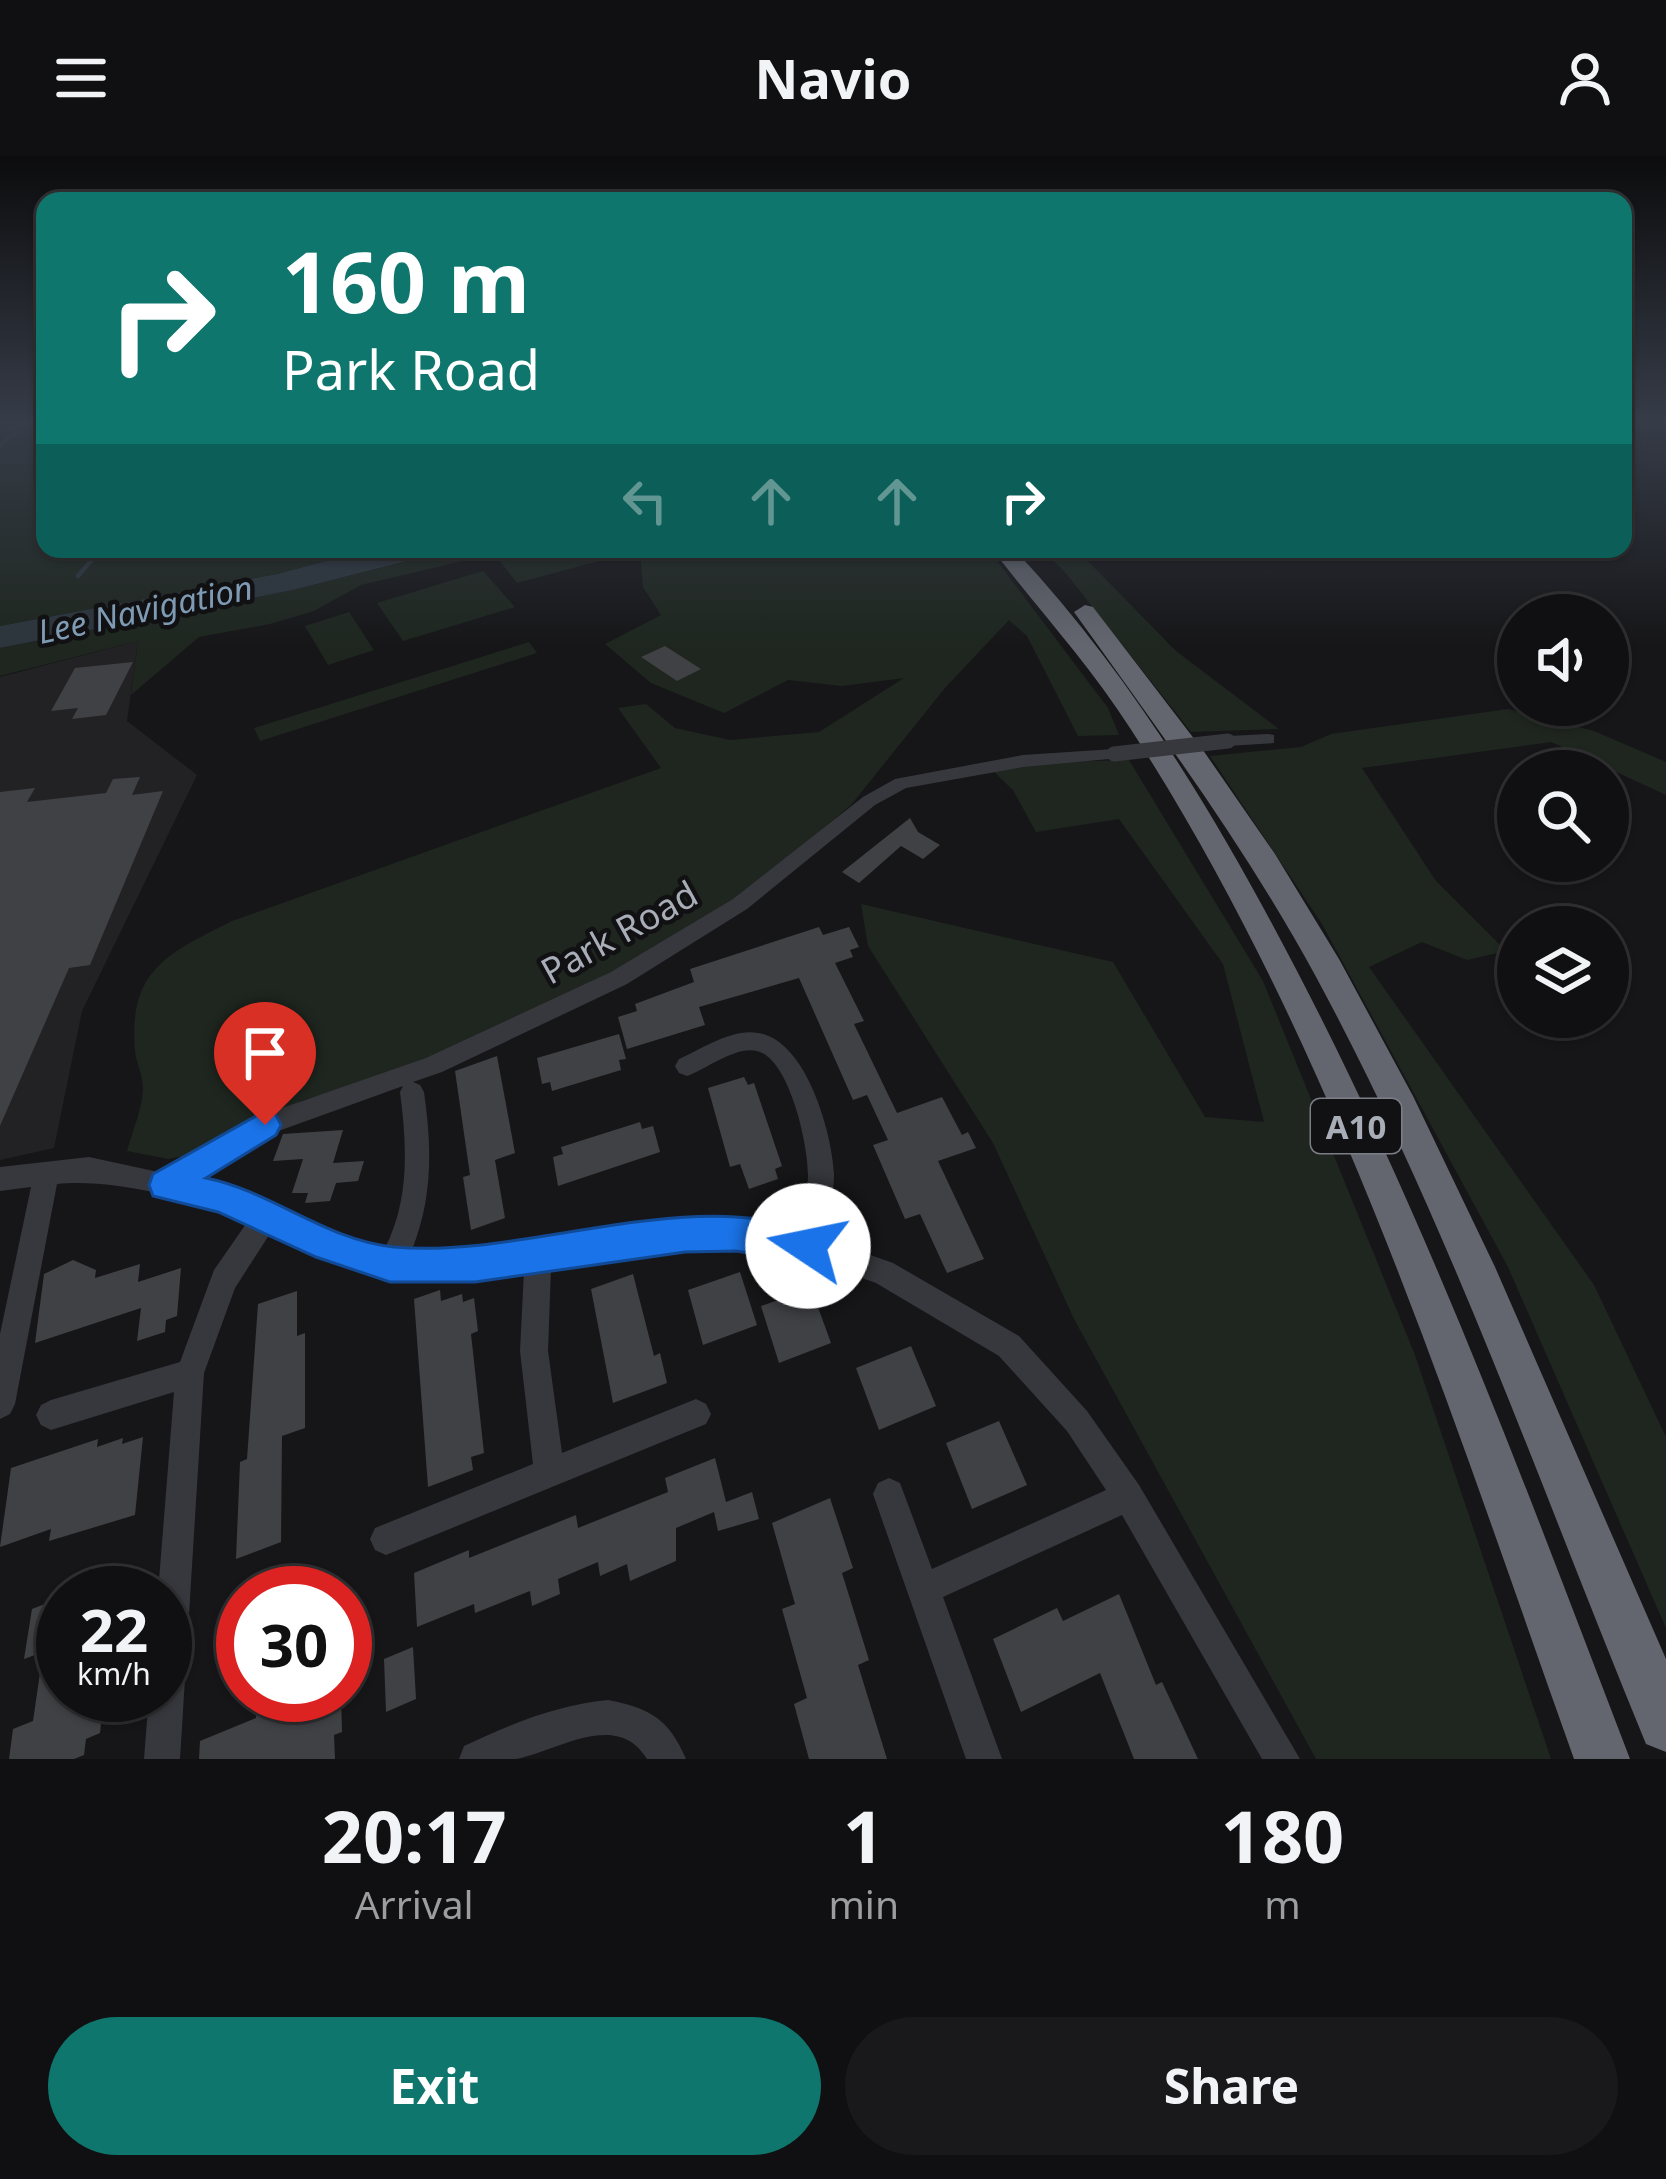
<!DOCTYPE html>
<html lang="en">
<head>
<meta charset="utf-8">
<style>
	body { margin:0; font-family:"Noto Sans",sans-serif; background:#19191b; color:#f1f3f6; height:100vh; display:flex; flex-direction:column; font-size:45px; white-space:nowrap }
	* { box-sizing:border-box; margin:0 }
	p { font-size:39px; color:#9c9d9f }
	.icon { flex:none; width:66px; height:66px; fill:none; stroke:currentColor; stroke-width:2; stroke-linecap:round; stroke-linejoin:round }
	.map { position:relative; height:1603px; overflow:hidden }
	.drawer { display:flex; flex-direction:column; background:#101012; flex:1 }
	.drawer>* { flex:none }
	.hud { position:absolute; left:36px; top:36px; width:1596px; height:366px; border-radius:24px; box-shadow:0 3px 9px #0004,0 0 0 3px #303032; background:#0f766e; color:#fff; overflow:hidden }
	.controls { position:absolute; left:1497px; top:438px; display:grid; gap:24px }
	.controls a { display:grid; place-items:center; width:132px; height:132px; border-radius:50%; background:#101012; box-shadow:0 3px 9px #0004,0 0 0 3px #303032; font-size:60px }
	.speed { position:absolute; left:36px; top:1410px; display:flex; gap:24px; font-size:60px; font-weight:700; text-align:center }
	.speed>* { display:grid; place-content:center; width:156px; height:156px; border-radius:50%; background:#101012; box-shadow:0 3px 9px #0004,0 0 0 3px #303032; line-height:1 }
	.speed small { font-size:30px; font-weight:400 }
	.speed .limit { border:18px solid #d22; background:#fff; color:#111 }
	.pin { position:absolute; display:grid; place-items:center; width:102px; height:102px; color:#fff; margin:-123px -51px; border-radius:50% 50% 50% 0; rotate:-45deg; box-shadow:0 0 12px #0007 }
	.pin .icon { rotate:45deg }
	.me { position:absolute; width:132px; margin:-66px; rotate:281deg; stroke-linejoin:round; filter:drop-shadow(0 0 9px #0008) }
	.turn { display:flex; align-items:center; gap:42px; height:252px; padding:0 48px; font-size:54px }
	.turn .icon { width:156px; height:156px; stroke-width:2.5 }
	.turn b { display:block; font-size:84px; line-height:102px }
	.lanes { display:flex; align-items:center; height:114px; padding:0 48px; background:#0003; justify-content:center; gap:60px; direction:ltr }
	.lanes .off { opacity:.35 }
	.eta { display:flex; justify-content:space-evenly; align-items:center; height:204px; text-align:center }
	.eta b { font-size:72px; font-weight:700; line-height:84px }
	.cta { display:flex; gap:24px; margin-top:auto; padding:24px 48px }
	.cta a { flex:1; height:138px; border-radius:72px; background:#0f766e; color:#fff; font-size:48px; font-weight:700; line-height:138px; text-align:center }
	.cta a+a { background:#19191b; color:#f1f3f6 }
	header { display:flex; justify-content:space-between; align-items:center; height:156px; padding:0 48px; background:#101012; font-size:54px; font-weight:700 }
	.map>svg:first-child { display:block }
	.built { fill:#222225 }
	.green { fill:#1e261f }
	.water { fill:#2c353c }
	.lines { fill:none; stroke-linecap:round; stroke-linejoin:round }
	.stream { stroke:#2c353c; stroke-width:4.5 }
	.building { fill:#404145 }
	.minor { fill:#37383d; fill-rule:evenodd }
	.highway { fill:#63666e; fill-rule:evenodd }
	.minor-bridge { stroke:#37383d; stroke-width:15 }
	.route { fill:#1a73e8; stroke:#114b97; stroke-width:3 }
	.labels { text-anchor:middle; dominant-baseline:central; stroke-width:9; stroke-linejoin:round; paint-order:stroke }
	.far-water-label { font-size:33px; font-style:italic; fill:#7f9bb3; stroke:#111113 }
	.shield { fill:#111113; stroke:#7b7e86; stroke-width:3 }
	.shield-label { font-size:33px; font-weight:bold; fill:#a8adb8 }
	.street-label { font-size:36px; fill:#a8adb8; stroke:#111113 }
</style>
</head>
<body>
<header><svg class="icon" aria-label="menu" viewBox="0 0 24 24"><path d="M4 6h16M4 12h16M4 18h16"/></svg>Navio<svg class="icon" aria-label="person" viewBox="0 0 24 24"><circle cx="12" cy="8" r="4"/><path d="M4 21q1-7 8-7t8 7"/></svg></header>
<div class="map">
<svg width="1666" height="1603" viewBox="0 0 1666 1603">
	<rect width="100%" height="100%" fill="#161618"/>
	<path class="built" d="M 138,485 L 127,565 L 197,619 L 82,855 L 54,992 L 0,1004 L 0,521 Z"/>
	<path class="green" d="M 0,266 L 45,266 L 45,393 L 372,393 L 277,418 L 0,470 Z
		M 454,393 L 513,393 L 361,429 L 314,455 L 270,468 L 199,481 L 131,539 L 138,485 L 0,520 L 0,492 L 293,434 Z
		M 539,393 L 593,393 L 603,404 L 517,427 L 499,404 Z
		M 644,393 L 988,393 L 1108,552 L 1119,579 L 1078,580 L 1027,480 L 1009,464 L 945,532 L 851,649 L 737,746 L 599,827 L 453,899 L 303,944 L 199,997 L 168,1003 L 127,995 C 132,976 143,951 143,932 C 143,919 136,907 135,895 C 128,813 169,797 232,765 L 661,612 L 618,552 L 646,548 L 675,572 L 730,584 L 819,576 L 904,522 L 842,530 L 788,524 L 724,557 L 651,527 L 605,488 L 661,459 L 643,431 L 640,396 Z
		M 1041,393 L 1076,393 L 1176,495 L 1279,573 L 1191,576 L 1064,415 Z
		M 483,415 L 515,451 L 403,485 L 377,447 Z
		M 349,456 L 374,494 L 328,509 L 305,470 Z
		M 529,486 L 537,497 L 260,585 L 254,572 Z
		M 1508,553 L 1594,575 L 1666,606 L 1666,639 L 1551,586 L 1362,612 L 1436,725 L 1506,795 L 1467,804 L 1422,786 L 1369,811 L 1594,1129 L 1666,1281 L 1666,1472 L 1508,1111 L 1322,768 L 1210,600 L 1301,591 L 1331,578 Z
		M 1129,604 L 1263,825 L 1415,1199 L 1551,1603 L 1316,1603 L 1074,1163 L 993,987 L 868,790 L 861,748 L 1113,806 L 1205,961 L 1264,966 L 1223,808 L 1119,663 L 1036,676 L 1013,634 L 993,615 L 1052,606 Z"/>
	<path class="water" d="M 372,393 L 454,393 L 293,434 L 0,492 L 0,470 L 277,418 Z"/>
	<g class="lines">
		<path class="stream" d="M 0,274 L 45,268
			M 0,290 L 21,272
			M 78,420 L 101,393"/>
	</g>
	<path class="building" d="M 665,490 L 701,513 L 677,525 L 641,501 Z
		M 133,506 L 106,559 L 72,563 L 78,552 L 51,555 L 75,512 Z
		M 140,621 L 132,639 L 163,635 L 90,809 L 69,812 L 0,970 L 0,636 L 35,632 L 27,646 L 106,637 L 113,623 Z
		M 910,662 L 918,676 L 940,689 L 923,703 L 901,690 L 859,727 L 842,716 Z
		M 819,771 L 823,779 L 849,771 L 859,791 L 850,794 L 853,801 L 835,807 L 864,865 L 854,868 L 897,957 L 942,941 L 962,979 L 968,976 L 976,992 L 938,1005 L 984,1103 L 947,1117 L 920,1058 L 905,1063 L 873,989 L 888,984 L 867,939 L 853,944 L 799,822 L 699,851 L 705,869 L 627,893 L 618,861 L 637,855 L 635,848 L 694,826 L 690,813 Z
		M 619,878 L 626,903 L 619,904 L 621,914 L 552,935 L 550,926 L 542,928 L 537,902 Z
		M 497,900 L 515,997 L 495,1004 L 505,1062 L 471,1074 L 463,1021 L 470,1019 L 455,915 Z
		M 744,921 L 748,929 L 754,927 L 782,1010 L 775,1013 L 778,1023 L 749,1033 L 740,1008 L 730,1011 L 708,932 Z
		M 640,966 L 642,973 L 653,970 L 660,996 L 558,1030 L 553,1001 L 563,998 L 561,991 Z
		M 343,974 L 333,1007 L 364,1005 L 358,1025 L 336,1027 L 330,1045 L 305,1047 L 308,1037 L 292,1037 L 303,1003 L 273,1005 L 283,978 Z
		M 73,1104 L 96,1114 L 95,1122 L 140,1108 L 138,1126 L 181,1112 L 177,1160 L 166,1164 L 165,1176 L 137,1185 L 141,1152 L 35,1187 L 44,1118 Z
		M 740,1116 L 757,1169 L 703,1189 L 688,1134 Z
		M 633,1118 L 654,1200 L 660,1197 L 667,1227 L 613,1247 L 591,1133 Z
		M 811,1132 L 831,1187 L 779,1207 L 761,1150 Z
		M 440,1134 L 441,1145 L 462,1138 L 463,1146 L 474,1142 L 478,1175 L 471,1178 L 484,1297 L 471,1301 L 473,1314 L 428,1331 L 414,1143 Z
		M 297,1135 L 297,1180 L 305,1177 L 305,1272 L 282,1280 L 281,1386 L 236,1403 L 240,1306 L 247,1303 L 258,1148 Z
		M 911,1190 L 936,1250 L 879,1274 L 856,1212 Z
		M 999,1265 L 1027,1329 L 972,1353 L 946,1287 Z
		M 143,1281 L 135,1359 L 49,1385 L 51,1373 L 0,1391 L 11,1312 L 98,1283 L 97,1291 L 123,1282 L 122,1288 Z
		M 715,1302 L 726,1346 L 752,1336 L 759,1363 L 718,1375 L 714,1356 L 676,1372 L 676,1405 L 630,1425 L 627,1408 L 600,1420 L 598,1406 L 558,1423 L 560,1438 L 532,1450 L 530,1435 L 475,1457 L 474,1448 L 417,1471 L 414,1417 L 469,1394 L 469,1402 L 576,1359 L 578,1372 L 668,1336 L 665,1322 Z
		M 830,1342 L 853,1412 L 842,1417 L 869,1504 L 858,1509 L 887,1603 L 809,1603 L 794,1548 L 807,1542 L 782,1453 L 795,1448 L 772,1367 Z
		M 1119,1438 L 1156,1529 L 1162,1526 L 1198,1603 L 1134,1603 L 1100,1517 L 1021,1556 L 993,1483 L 1057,1452 L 1063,1465 Z
		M 63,1441 L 63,1539 L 104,1539 L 100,1577 L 86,1583 L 84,1599 L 74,1603 L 9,1603 L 13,1573 L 33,1565 L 43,1496 L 24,1503 L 32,1453 Z
		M 413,1491 L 416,1543 L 386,1556 L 384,1503 Z
		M 279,1539 L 341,1539 L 342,1576 L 334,1579 L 335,1603 L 199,1603 L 200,1585 L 256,1562 L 256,1548 Z"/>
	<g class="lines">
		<path class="minor" d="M 1268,578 L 1274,579 L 1274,587 L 1228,590 L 1220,585 L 1228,580 Z
			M 1114,593 L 1123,598 L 1120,602 L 1023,611 L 906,632 L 875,649 L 747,753 L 627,828 L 442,916 L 413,926 L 420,929 L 424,936 C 432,992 433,1043 411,1096 L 475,1096 L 684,1066 L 736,1065 L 798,1076 C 803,1058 808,1039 808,1021 C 809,992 790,903 757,895 C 735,890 707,913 687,920 L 679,917 L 675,910 L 679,903 C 702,893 732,872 758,877 C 806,884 832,976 834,1018 C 834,1040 828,1061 822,1082 L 893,1107 L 1019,1180 L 1087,1255 L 1139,1329 L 1300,1603 L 1262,1603 L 1122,1359 L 943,1441 L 1002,1603 L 966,1603 L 873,1338 L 878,1327 L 889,1322 L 900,1327 L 932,1413 L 1106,1334 L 1067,1275 L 999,1200 L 876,1127 L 807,1103 L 736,1091 L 684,1092 L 551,1111 L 548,1195 L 562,1297 L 696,1243 L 706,1248 L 711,1258 L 706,1268 L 386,1399 L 375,1394 L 370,1383 L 375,1372 L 533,1308 L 520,1195 L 524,1115 C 481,1121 436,1127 393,1122 C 354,1118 306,1092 271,1076 L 235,1132 L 204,1217 L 180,1603 L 144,1603 L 149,1539 L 165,1539 L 165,1437 L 158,1437 L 174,1236 L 51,1274 L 41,1269 L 36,1259 L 41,1249 L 51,1244 L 180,1206 L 214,1114 L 248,1065 C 198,1043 110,1022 57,1028 L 15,1248 L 10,1258 L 0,1263 L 0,1178 L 31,1031 L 0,1035 L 0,1011 L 89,1001 L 163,1017 L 256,961 L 426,902 L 611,816 L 733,743 L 863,641 L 895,623 L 1023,599 ZM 403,930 L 400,936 C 407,990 410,1044 384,1094 L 331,1077 L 222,1029 L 196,1024 L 273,977 Z
			M 608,1544 C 650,1552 669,1563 686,1603 L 647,1603 C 617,1553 557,1595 516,1603 C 499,1603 477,1603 459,1603 L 464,1590 C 511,1568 556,1549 608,1544 Z"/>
		<path class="highway" d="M 992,393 L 1014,393 C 1131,518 1218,663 1297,815 C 1429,1068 1528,1337 1630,1603 L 1574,1603 C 1449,1253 1334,886 1130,572 C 1089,508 1038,453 992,393 Z
			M 1085,449 L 1093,451 L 1205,597 L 1275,698 L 1339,803 L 1413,940 L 1495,1111 L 1666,1503 L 1666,1596 L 1646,1588 C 1540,1331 1448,1064 1315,819 C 1245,690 1159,575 1074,456 Z"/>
		<path class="minor-bridge" d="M 1114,598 L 1228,585"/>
	</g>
	<linearGradient id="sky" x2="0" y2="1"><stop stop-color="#0c0c0d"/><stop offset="0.54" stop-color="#363c48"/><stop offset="1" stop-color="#363c48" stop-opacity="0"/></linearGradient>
	<rect width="1666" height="491" fill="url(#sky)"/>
	<path class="route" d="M 265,955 L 276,959 L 281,969 L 276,979 L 206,1022 C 271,1035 327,1085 394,1091 C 530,1103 691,1026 820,1079 L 825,1090 L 820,1102 L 808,1107 L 736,1095 L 685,1096 L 475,1126 L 390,1126 L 316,1101 L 218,1056 L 153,1040 L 149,1029 L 153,1018 Z"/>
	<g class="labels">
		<g class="far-water-label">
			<text transform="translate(145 453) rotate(-12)">Lee Navigation</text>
		</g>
		<rect class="shield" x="1311" y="943" width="90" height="54" rx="9"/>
		<g class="shield-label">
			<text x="1356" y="970">A10</text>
		</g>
		<g class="street-label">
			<text transform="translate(619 776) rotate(-29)">Park Road</text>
		</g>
	</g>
</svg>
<div class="controls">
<a><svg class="icon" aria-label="sound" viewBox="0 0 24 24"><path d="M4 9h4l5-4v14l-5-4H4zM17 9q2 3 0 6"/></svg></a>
<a><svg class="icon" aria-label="search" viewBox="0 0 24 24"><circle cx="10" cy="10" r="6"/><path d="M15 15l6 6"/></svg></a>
<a><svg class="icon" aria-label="layers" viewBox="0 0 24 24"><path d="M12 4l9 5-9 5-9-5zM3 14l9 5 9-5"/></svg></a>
</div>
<div class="speed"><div>22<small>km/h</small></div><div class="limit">30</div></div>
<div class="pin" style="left:265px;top:969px;background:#d93025"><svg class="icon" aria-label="arrive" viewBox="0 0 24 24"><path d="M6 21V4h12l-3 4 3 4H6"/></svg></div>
<svg class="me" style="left:808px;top:1090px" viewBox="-20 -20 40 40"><circle r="19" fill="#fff"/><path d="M0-13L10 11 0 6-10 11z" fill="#1a73e8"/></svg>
<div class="hud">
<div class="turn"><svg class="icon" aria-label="right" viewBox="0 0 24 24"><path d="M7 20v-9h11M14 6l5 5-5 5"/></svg><div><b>160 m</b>Park Road</div></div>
<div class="lanes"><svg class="icon off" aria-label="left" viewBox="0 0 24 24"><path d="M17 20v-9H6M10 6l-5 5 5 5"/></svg><svg class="icon off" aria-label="ahead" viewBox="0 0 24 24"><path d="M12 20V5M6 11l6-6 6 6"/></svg><svg class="icon off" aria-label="ahead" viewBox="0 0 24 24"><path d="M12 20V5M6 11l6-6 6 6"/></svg><svg class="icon" aria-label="right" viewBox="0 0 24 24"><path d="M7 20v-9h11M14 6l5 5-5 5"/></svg></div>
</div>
</div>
<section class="drawer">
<div class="eta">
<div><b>20:17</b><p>Arrival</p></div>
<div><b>1</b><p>min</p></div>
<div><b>180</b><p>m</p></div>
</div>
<div class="cta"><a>Exit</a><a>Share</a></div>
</section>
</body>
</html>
